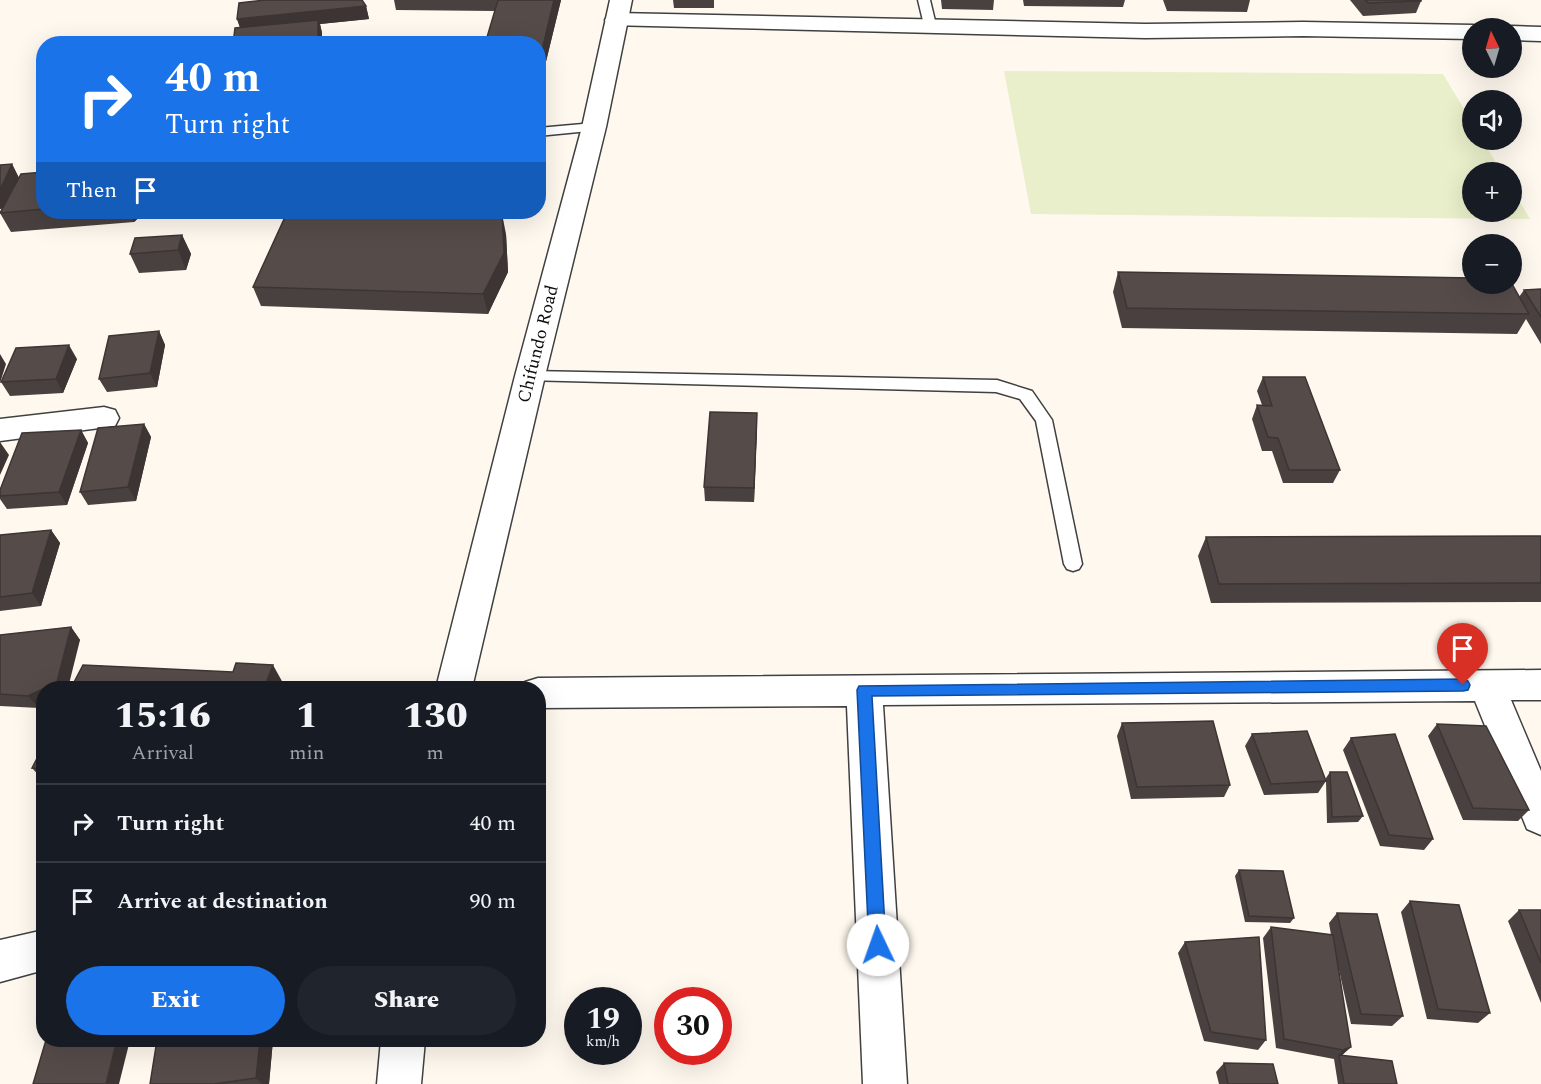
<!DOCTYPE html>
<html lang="en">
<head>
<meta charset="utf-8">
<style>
	body { margin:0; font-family:Spectral,serif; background:#20242c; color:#f1f3f6; height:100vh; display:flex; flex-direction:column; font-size:22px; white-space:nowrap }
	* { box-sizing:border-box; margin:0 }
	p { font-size:20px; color:#9ea1a6 }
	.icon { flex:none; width:33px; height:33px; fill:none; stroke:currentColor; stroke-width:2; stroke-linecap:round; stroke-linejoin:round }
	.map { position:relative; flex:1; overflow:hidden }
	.side { position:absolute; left:36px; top:681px; width:510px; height:366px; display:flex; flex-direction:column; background:#171b24; border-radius:24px; box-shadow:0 6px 24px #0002 }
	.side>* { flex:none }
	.guide { position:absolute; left:36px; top:36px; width:510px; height:183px; border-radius:24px; box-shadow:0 6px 24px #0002; background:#1a73e8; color:#fff; overflow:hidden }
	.needle { width:39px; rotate:355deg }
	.controls { position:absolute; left:1462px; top:18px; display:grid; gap:12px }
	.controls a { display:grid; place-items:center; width:60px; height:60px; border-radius:50%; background:#171b24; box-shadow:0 6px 24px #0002; font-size:30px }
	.speed { position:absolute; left:564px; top:987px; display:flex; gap:12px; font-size:30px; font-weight:700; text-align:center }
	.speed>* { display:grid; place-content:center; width:78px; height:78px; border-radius:50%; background:#171b24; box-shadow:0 6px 24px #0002; line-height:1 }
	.speed small { font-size:15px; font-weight:400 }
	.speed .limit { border:9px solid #d22; background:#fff; color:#111 }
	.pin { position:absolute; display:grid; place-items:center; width:51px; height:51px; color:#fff; margin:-62px -26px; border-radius:50% 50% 50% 0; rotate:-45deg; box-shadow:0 0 6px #0007 }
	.pin .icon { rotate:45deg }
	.me { position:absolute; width:66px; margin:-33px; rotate:357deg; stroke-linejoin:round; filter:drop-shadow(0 0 4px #0008) }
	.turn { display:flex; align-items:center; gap:21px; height:126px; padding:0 30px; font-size:27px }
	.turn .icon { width:78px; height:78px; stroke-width:2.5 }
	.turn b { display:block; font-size:42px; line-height:51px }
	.then { display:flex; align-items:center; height:57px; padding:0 30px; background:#0003; gap:12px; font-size:22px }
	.eta { display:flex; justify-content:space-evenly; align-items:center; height:102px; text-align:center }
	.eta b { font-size:36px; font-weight:800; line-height:42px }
	.primary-button { display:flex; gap:12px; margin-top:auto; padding:12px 30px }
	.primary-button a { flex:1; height:69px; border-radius:36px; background:#1a73e8; color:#fff; font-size:24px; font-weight:800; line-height:69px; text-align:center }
	.primary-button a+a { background:#20242c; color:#f1f3f6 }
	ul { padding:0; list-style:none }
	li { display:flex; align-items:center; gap:18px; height:78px; padding:0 30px; border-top:2px solid #363941 }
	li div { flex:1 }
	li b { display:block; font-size:22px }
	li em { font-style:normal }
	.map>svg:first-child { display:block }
	.pitch { fill:#e9efca }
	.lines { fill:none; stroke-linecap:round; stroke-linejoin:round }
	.service-casing { stroke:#404040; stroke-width:3 }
	.minor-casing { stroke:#404040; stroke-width:3 }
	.tertiary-casing { stroke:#404040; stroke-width:3 }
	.service { fill:#fff; fill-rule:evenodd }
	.minor { fill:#fff; fill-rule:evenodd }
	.tertiary { fill:#fff; fill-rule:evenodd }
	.wall { fill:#494140 }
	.shaded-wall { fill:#3c3534 }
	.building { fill:#554c4a; stroke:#3c3534; stroke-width:1.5 }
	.route { fill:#1a73e8; stroke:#114b97; stroke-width:1.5 }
	.labels { text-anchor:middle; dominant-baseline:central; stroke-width:6; stroke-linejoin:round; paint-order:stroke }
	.street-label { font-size:18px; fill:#0d0d0d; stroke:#fff }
</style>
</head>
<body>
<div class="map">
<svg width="1541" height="1084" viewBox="0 0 1541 1084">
	<rect width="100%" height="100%" fill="#fef8ee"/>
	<path class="pitch" d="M 1004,71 L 1443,74 L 1473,124 L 1473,140 L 1482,140 L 1502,172 L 1473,172 L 1473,212 L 1512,212 L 1512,189 L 1530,219 L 1031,214 Z"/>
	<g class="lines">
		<defs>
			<path id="service" d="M 918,0 L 930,0 L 936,25 L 934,28 L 926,28 L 924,25 Z
				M 594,123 L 599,124 L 601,127 L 599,130 L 538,136 L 538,128 Z
				M 530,371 L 997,380 L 1032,391 L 1052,420 L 1082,564 L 1079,569 L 1073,571 L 1067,569 L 1064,564 L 1036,421 L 1020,399 L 996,392 L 524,380 L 522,376 L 524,372 Z"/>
			<path id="minor" d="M 616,13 L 1145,24 L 1303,22 L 1473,25 L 1482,28 L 1473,28 L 1473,39 L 1303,36 L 1145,38 L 608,25 L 605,20 L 608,15 Z
				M 1512,26 L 1541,27 L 1541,41 L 1512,40 L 1512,28 L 1504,28 Z
				M 104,407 L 115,410 L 119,418 L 115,426 L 0,441 L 0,419 Z
				M 1541,670 L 1541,700 L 1511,700 L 1541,771 L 1541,835 L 1527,829 L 1475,701 L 883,705 L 907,1084 L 863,1084 L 847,706 L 538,708 L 538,688 L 522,688 L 525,682 L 538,678 Z
				M 44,930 L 44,970 L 0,982 L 0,940 Z"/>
			<path id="tertiary" d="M 610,0 L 632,0 L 606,127 L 545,376 L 472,688 L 436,688 L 515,376 L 582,127 Z
				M 381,1040 L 425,1040 L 421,1084 L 377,1084 Z"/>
		</defs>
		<use href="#service" class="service-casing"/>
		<use href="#minor" class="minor-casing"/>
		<use href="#tertiary" class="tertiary-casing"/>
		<use href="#service" class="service"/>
		<use href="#minor" class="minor"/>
		<use href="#tertiary" class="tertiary"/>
	</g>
	<path class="wall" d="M 394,0 L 561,0 L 541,82 L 538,82 L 538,44 L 494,11 L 396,10 Z
		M 673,0 L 714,0 L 714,8 L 674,8 Z
		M 941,0 L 994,0 L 993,10 L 942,9 Z
		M 1023,0 L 1125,0 L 1123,7 L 1024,6 Z
		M 1163,0 L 1250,0 L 1247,12 L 1167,11 Z
		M 1350,0 L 1421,0 L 1421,1 L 1416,13 L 1363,16 Z
		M 366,6 L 369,19 L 320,24 L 322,33 L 322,44 L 233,44 L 240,28 L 237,19 Z
		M 12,164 L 19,178 L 44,172 L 44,212 L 145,212 L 134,222 L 11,232 L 0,213 L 2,208 L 0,209 L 0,165 Z
		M 506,234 L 508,272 L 488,314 L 261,306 L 253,287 Z
		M 182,235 L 191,254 L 186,270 L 139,273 L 130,254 Z
		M 1118,272 L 1519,297 L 1524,290 L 1541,289 L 1541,344 L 1526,319 L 1517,334 L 1122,328 L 1113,292 Z
		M 159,331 L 165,345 L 157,387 L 107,392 L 99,379 Z
		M 77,359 L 63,393 L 10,396 L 1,382 Z
		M 1263,377 L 1340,470 L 1333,483 L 1283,483 L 1272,451 L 1262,451 L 1252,419 L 1257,405 L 1262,405 L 1257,391 Z
		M 144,424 L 151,437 L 136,501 L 88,505 L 80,492 Z
		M 757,426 L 754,502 L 705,501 L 704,487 Z
		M 81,430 L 88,443 L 67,505 L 7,509 L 0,499 L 0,490 Z
		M 51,530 L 60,543 L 41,606 L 0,611 L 0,535 Z
		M 1541,536 L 1541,602 L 1211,603 L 1198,556 L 1206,537 Z
		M 71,627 L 80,640 L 39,708 L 0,706 L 0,635 Z
		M 1122,723 L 1230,785 L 1224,797 L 1131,799 L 1117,736 Z
		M 1437,724 L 1529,810 L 1518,821 L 1463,820 L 1428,736 Z
		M 1252,734 L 1326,780 L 1326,778 L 1330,772 L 1363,816 L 1358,822 L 1327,823 L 1326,781 L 1318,793 L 1264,795 L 1245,746 Z
		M 1351,738 L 1433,839 L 1424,850 L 1380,846 L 1343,750 Z
		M 44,745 L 44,781 L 32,768 Z
		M 1239,870 L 1294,918 L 1290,923 L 1245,922 L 1235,876 Z
		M 1410,901 L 1490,1013 L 1478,1023 L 1427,1019 L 1401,912 Z
		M 1519,910 L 1541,910 L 1541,1003 L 1508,921 Z
		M 1337,913 L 1403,1016 L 1392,1026 L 1351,1024 L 1337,961 L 1351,1047 L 1342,1055 L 1397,1084 L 1338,1084 L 1334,1059 L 1276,1048 L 1263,938 L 1271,927 L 1331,935 L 1329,923 Z
		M 1185,942 L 1266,1040 L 1258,1050 L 1204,1041 L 1178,953 Z
		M 157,1040 L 273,1040 L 269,1084 L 150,1084 Z
		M 1224,1063 L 1278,1084 L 1219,1084 L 1216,1072 Z"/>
	<path class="shaded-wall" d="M 554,0 L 561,0 L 541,82 L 539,63 Z
		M 366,6 L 369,19 L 320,24 L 322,33 L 322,44 L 319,44 L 318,40 L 242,32 L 237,19 Z
		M 539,129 L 541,143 L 538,163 Z
		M 12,164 L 22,184 L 11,207 L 0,209 L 0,188 Z
		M 129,212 L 145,212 L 134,222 Z
		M 502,214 L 506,234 L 508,272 L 488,314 L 483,294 Z
		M 182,235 L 191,254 L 186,270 L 178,250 Z
		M 159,331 L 165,345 L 157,387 L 150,373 Z
		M 69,345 L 77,359 L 63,393 L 56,379 Z
		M 0,354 L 6,364 L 0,383 Z
		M 757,413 L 757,426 L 754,502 L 754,488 Z
		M 144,424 L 151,437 L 136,501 L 128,487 Z
		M 81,430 L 88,443 L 67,505 L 59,492 Z
		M 0,442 L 9,455 L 0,475 Z
		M 51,530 L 60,543 L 41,606 L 32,593 Z
		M 71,627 L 80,640 L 68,688 L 44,688 Z
		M 273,665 L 283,683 L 281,688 L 264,688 Z
		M 44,689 L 44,706 L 39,708 L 28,696 Z
		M 117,1040 L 130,1040 L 119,1084 L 106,1084 Z
		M 260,1040 L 273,1040 L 269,1084 L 262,1084 L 256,1078 Z
		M 1351,1047 L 1341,1056 L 1339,1055 L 1343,1050 Z"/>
	<path class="building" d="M 265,0 L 362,0 L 366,6 L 237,19 L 239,3 Z
		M 498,0 L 554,0 L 539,63 L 538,44 L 485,44 Z
		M 1365,0 L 1421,0 L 1421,1 L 1368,3 Z
		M 318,20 L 318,40 L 283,44 L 233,44 L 235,28 Z
		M 12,164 L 1,188 L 0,188 L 0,165 Z
		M 44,172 L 44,209 L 0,213 L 21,174 Z
		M 502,214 L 504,253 L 483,294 L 253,287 L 285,217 Z
		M 182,235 L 178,250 L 130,254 L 135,238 Z
		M 1118,272 L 1473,278 L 1473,284 L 1512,284 L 1529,314 L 1127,308 Z
		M 1541,289 L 1541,317 L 1524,290 Z
		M 159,331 L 150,373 L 99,379 L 109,336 Z
		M 69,345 L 56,379 L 1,382 L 16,348 Z
		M 1263,377 L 1305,377 L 1340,470 L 1289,470 L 1278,438 L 1268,437 L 1257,405 L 1272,406 Z
		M 710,412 L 757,413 L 754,488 L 704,487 Z
		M 144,424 L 128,487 L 80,492 L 98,428 Z
		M 81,430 L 59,492 L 0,496 L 0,490 L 22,433 Z
		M 51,530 L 32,593 L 0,597 L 0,535 Z
		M 1541,536 L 1541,583 L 1219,584 L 1206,537 Z
		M 71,627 L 57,682 L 28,696 L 0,694 L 0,635 Z
		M 236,663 L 273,665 L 264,688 L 71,688 L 83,665 L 233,672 Z
		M 1213,721 L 1230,785 L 1137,787 L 1122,723 Z
		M 1437,724 L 1486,726 L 1529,810 L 1473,808 Z
		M 1307,731 L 1326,781 L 1271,784 L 1252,734 Z
		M 1395,734 L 1433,839 L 1389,835 L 1351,738 Z
		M 44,745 L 44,769 L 32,768 Z
		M 1330,772 L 1347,772 L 1363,816 L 1332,817 Z
		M 1239,870 L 1283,871 L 1294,918 L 1249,916 Z
		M 1410,901 L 1459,905 L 1490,1013 L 1438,1009 Z
		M 1519,910 L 1541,910 L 1541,963 Z
		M 1337,913 L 1377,914 L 1403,1016 L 1361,1014 Z
		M 1271,927 L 1333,935 L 1351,1047 L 1343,1050 L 1284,1039 Z
		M 1259,937 L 1266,1040 L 1211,1032 L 1185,942 Z
		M 46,1040 L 117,1040 L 106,1084 L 33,1084 Z
		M 157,1040 L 260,1040 L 256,1078 L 214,1084 L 150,1084 Z
		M 1339,1055 L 1392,1061 L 1397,1084 L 1344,1084 Z
		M 1224,1063 L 1273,1064 L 1278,1084 L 1228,1084 Z"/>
	<path class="route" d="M 1463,679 L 1468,681 L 1470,685 L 1468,690 L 1463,691 L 872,696 L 886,945 L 884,951 L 878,953 L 872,951 L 869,945 L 857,690 L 859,686 Z"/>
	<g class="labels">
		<g class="street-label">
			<text transform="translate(538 344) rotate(-76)">Chifundo Road</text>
		</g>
	</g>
</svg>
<div class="controls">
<a><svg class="needle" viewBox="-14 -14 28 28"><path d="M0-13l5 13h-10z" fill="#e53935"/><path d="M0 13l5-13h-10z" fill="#9ea1a6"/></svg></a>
<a><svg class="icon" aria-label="sound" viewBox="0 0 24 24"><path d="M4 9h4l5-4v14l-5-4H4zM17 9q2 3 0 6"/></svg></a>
<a>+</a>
<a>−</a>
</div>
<div class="speed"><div>19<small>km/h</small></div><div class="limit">30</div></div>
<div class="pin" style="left:1463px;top:685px;background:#d93025"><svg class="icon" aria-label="arrive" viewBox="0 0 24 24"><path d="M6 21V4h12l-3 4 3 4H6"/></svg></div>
<svg class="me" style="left:878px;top:945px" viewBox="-20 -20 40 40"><circle r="19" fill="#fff"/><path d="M0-13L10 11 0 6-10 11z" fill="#1a73e8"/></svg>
<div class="guide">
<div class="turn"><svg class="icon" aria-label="right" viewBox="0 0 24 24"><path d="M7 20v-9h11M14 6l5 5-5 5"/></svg><div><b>40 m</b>Turn right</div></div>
<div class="then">Then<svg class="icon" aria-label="arrive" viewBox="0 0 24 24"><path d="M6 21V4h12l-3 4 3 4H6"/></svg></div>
</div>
<section class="side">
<div class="eta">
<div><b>15:16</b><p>Arrival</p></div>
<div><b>1</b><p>min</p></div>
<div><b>130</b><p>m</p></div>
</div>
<ul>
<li><svg class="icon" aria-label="right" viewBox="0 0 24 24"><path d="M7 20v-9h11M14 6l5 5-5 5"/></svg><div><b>Turn right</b></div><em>40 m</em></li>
<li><svg class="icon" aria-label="arrive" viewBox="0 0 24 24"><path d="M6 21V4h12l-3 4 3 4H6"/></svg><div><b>Arrive at destination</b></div><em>90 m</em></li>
</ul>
<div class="primary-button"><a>Exit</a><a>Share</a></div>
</section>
</div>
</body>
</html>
